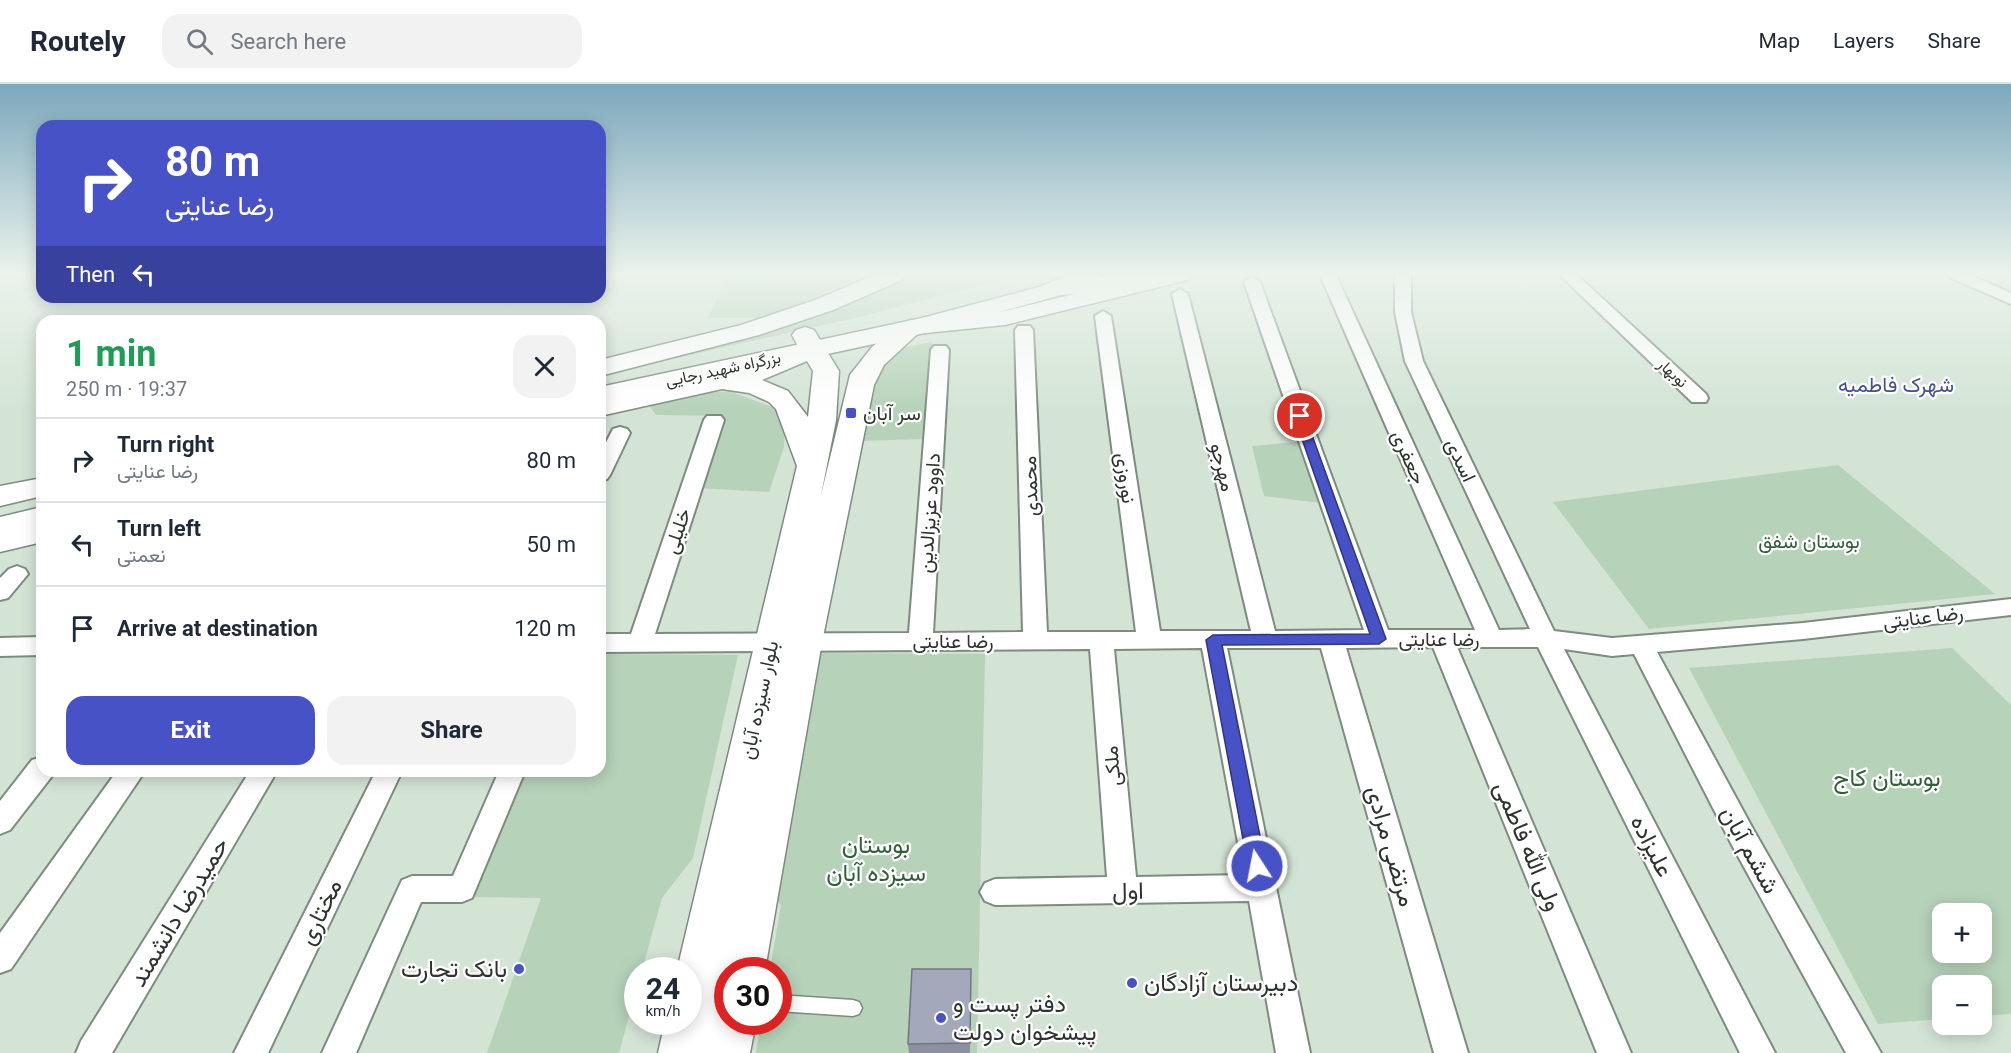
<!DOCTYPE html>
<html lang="en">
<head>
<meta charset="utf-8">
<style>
	body { margin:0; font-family:Roboto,Vazirmatn,sans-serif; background:#f2f2f3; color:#1f2937; height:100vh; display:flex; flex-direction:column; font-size:22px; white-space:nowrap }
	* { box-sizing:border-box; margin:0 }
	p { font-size:20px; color:#747a83 }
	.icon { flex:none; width:33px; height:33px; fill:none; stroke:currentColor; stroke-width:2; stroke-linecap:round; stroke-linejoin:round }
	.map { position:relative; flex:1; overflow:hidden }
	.details { position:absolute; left:36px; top:231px; width:570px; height:462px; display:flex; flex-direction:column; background:#fff; border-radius:18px; box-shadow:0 3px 15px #0003 }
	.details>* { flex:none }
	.top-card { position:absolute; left:36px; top:36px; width:570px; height:183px; border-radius:18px; box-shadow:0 3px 15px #0003; background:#4852c7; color:#fff; overflow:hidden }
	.tools { position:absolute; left:1932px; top:819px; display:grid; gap:12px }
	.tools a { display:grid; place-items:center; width:60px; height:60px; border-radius:12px; background:#fff; box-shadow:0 3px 15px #0003; font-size:30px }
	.speed { position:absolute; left:624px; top:873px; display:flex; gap:12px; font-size:30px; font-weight:700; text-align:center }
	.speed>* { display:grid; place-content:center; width:78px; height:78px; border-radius:50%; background:#fff; box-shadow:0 3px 15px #0003; line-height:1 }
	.speed small { font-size:15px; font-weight:400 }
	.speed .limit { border:9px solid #d22; background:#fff; color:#111 }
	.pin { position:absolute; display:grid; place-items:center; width:51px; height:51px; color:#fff; margin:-26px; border:3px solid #fff; border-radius:50%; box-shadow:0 2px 6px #0007 }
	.me { position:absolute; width:66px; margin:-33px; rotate:349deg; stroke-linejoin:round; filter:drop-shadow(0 0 4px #0008) }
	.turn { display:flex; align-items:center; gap:21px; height:126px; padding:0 30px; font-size:27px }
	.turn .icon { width:78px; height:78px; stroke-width:2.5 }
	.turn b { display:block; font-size:42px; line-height:51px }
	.then { display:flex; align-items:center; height:57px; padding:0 30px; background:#0003; gap:12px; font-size:22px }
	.round { display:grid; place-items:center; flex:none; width:63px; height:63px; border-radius:18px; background:#f2f2f3 }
	.summary { display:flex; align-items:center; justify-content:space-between; height:102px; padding:0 30px }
	h1 { font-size:36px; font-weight:700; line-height:45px; color:#1e9e55 }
	.button { display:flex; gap:12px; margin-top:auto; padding:12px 30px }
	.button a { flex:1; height:69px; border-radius:18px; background:#4852c7; color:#fff; font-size:24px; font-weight:700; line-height:69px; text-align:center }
	.button a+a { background:#f2f2f3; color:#1f2937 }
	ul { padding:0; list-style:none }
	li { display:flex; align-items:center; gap:18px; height:84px; padding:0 30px; border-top:2px solid #e0e1e3 }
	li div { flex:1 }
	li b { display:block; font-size:22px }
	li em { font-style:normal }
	header { display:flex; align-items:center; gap:36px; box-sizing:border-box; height:84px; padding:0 30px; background:#fff; border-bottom:2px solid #e0e1e3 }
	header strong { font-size:28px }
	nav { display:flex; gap:33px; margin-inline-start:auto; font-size:21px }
	.search { width:420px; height:54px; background:#f2f2f3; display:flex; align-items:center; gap:15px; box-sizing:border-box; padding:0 21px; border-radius:18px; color:#747a83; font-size:22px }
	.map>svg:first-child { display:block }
	.green { fill:#b6d2b9; fill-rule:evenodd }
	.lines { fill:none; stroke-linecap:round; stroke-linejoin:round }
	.lane-casing { stroke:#7c8c7e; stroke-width:3 }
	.street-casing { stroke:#7c8c7e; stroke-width:4 }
	.secondary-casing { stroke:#7c8c7e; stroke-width:3 }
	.primary-casing { stroke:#7c8c7e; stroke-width:3 }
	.highway-casing { stroke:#7c8c7e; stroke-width:3 }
	.lane { fill:#fff; fill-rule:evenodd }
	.street { fill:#fff; fill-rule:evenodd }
	.secondary { fill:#fff; fill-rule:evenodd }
	.primary { fill:#fff; fill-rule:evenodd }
	.highway { fill:#fff; fill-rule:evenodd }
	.wall { fill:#8c90a1 }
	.building { fill:#a3a8bb; stroke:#727683; stroke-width:1.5 }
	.route { fill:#4852c7; stroke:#2f3581; stroke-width:1.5 }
	.poi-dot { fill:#4852c7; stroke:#fff; stroke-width:2 }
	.labels { text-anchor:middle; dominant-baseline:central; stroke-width:4.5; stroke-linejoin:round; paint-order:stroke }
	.far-street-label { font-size:16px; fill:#2d342e; stroke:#fff }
	.poi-label { font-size:20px; fill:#2d342e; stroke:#fff; text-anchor:start }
	.street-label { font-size:20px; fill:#2d342e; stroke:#fff }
	.park-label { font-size:20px; fill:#305f39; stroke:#fff }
	.neighbourhood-label { font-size:21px; fill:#45508d; stroke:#fff }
	.near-park-label { font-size:24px; fill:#305f39; stroke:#fff }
	.near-street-label { font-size:24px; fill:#2d342e; stroke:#fff }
	.near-poi-label { font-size:24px; fill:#2d342e; stroke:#fff; text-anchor:start }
</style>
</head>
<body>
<header>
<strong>Routely</strong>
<div class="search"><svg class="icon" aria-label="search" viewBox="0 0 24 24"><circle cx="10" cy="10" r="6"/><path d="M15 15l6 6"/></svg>Search here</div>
<nav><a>Map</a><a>Layers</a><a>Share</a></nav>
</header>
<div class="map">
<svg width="2011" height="969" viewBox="0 0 2011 969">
	<rect width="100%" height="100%" fill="#d3e4d5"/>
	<path class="green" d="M 728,191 L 861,191 L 772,234 L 708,234 Z
		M 930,191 L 1018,191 L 859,233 L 667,276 L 664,273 L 916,193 Z
		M 932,258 L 925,355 L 858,357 L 878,278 L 906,263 Z
		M 729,307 L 772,323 L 785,339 L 784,363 L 769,408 L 699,404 L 723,332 L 656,331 L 649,321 L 689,311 Z
		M 1307,357 L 1329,420 L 1264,412 L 1252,362 Z
		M 1838,381 L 1995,510 L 1649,545 L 1553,418 Z
		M 1952,564 L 2011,621 L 2011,930 L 1982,932 L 1982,902 L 1942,902 L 1942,935 L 1878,940 L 1689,584 ZM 1942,830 L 1982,830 L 1982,868 L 1942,868 Z
		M 810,569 L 985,570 L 977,969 L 756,969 L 761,938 L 778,938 L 778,886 L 770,886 L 781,821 L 764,799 Z
		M 600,570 L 738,571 L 693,774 L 662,814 L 642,886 L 638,886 L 637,903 L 619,969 L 487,969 L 541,814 L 467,813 L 521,687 L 600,687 Z"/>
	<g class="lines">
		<defs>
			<path id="lane" d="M 778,911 L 853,916 L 859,918 L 862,924 L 859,930 L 853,932 L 778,927 Z"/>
			<path id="street" d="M 1320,191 L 1336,191 L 1499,546 L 1530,545 L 1405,277 L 1395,228 L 1395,191 L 1411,191 L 1411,228 L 1423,277 L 1554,547 L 1612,554 L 1803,539 L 2011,515 L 2011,531 L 1803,555 L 1657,568 L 1753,745 L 1881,969 L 1846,969 L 1733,763 L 1634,570 L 1612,572 L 1564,565 L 1775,969 L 1740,969 L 1538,563 L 1457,563 L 1631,969 L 1597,969 L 1433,563 L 1346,564 L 1468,969 L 1434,969 L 1321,564 L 1227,564 L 1310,969 L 1276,969 L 1249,817 L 995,821 L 985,817 L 980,808 L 985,799 L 995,795 L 1107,793 L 1090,565 L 600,568 L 600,550 L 631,550 L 704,336 L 707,332 L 721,332 L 724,336 L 655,550 L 909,549 L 931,266 L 934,262 L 946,262 L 949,266 L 933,549 L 1023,548 L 1015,246 L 1018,242 L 1030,242 L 1033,246 L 1047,548 L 1136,548 L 1095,232 L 1103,227 L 1111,232 L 1160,547 L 1251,547 L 1172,210 L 1180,205 L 1188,210 L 1275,547 L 1364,546 L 1244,198 L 1252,193 L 1260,198 L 1388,546 L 1475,546 ZM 1202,564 L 1244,791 L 1136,793 L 1114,565 Z
				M 1560,191 L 1577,191 L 1706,310 L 1708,314 L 1706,318 L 1692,318 Z
				M 1949,191 L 1970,191 L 2011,209 L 2011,220 L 1951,194 Z
				M 620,343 L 627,345 L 630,349 L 610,391 L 607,395 L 600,397 L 600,370 L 613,345 Z
				M 17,482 L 25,485 L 28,490 L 8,514 L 0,516 L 0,494 L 9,485 Z
				M 42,553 L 42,571 L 0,572 L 0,554 Z
				M 42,673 L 42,687 L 54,687 L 52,692 L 10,746 L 0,750 L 0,717 L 32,676 Z
				M 117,687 L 145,687 L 11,885 L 0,889 L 0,849 Z
				M 250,687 L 277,687 L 112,969 L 76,969 L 81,957 Z
				M 376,687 L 402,687 L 268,969 L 234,969 Z
				M 499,687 L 525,687 L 472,814 L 462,818 L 421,818 L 356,969 L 322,969 L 402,796 L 412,792 L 453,792 Z"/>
			<path id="secondary" d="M 911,236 L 920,239 L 924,244 L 884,281 L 874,301 L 822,558 L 765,886 L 728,886 L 728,902 L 722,893 L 716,921 L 728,917 L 728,938 L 756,938 L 750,969 L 658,969 L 665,938 L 688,938 L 688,886 L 677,886 L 797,382 L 776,325 L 769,318 L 749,309 L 722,305 L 600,332 L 600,316 L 747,284 L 798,262 L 792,251 L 796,246 L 805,243 L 814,246 L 839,287 L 836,336 L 821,411 L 850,291 L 872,263 L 902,239 ZM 807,277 L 813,287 L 808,333 L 788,307 L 762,296 Z
				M 42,394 L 42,412 L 0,422 L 0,402 Z
				M 42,438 L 42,458 L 0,468 L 0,448 Z"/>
			<path id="primary" d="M 1152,191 L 1192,191 L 1188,196 L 1005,241 L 925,249 L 916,246 L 912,241 L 916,236 L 925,233 L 1005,227 Z"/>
			<path id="highway" d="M 874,191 L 906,191 L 902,196 L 833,226 L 759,251 L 600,292 L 600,276 L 741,241 L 815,216 Z
				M 1069,191 L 1101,191 L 1099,194 L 1109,191 L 1148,191 L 1144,196 L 1098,208 L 1061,211 L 925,249 L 600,319 L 600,303 L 922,234 L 1039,203 Z
				M 42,423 L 42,443 L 0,453 L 0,433 Z"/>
		</defs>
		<use href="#lane" class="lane-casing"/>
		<use href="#street" class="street-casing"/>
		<use href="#secondary" class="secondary-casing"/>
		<use href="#primary" class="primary-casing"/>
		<use href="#highway" class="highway-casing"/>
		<use href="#lane" class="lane"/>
		<use href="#street" class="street"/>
		<use href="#secondary" class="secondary"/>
		<use href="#primary" class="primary"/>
		<use href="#highway" class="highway"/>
	</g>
	<path class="wall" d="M 971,885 L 970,969 L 909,969 L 908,960 Z"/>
	<path class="building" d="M 912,885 L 971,885 L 970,959 L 908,960 Z"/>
	<linearGradient id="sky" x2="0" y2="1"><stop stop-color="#7ba8bc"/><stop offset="0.58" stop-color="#ebf3ec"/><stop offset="1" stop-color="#ebf3ec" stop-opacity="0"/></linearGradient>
	<rect width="2011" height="327" fill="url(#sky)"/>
	<path class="route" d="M 1300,328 L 1305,332 L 1386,555 L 1379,560 L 1222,561 L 1266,782 L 1263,787 L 1257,789 L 1251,787 L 1248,782 L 1206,556 L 1213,551 L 1370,550 L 1294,332 Z"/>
	<g class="poi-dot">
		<rect x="845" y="323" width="12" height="12" rx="3"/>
		<circle cx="519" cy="885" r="6"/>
		<circle cx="1132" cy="899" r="6"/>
		<circle cx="941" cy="934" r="6"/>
	</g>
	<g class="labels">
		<g class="far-street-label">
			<text transform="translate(723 285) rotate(-12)">بزرگراه شهید رجایی</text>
			<text transform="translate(1673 289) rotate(43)">نوبهار</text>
		</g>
		<g class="poi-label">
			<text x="863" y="329">سر آبان</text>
		</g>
		<g class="street-label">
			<text transform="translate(1409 373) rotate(66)">جعفری</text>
			<text transform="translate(1461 376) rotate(65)">اسدی</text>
			<text transform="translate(1223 383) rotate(76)">مهرجو</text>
			<text transform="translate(1126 394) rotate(82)">نوروزی</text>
			<text transform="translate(1030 402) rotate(-92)">محمدی</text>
			<text transform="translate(929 429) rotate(-86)">داوود عزیزالدین</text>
			<text transform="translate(677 447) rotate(-72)">خلیلی</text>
			<text transform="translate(1923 533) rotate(-7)">رضا عنایتی</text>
			<text x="1439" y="555">رضا عنایتی</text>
			<text x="953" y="557">رضا عنایتی</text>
			<text transform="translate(759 616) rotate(-78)">بلوار سیزده آبان</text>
			<text transform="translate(1112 682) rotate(-95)">ملکی</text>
		</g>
		<g class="park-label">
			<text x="1809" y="457">بوستان شفق</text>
		</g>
		<g class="neighbourhood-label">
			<text x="1896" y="301">شهرک فاطمیه</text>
		</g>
		<g class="near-park-label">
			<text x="1887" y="694">بوستان کاج</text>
			<text x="876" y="761">بوستان<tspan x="876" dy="28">سیزده آبان</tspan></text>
		</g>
		<g class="near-street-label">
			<text transform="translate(1391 762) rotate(74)">مرتضی مرادی</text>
			<text transform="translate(1528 762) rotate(67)">ولی الله فاطمی</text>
			<text transform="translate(1652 762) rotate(63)">علیزاده</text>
			<text transform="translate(1750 766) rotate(61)">ششم آبان</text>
			<text transform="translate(1128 807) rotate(-1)">اول</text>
			<text transform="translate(179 828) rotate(-59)">حمیدرضا دانشمند</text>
			<text transform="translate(320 828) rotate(-64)">مختاری</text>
		</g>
		<g class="near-poi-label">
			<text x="507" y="885" text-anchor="end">بانک تجارت</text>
			<text x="1144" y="899">دبیرستان آزادگان</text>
			<text x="953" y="920">دفتر پست و<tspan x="953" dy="28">پیشخوان دولت</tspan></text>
		</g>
	</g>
</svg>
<div class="tools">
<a>+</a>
<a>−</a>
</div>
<div class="speed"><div>24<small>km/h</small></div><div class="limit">30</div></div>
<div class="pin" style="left:1300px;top:332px;background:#d93025"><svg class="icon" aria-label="arrive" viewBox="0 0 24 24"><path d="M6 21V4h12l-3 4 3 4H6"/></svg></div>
<svg class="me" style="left:1257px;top:782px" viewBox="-20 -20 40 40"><circle r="17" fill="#4852c7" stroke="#fff" stroke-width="3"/><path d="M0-11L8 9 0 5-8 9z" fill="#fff"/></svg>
<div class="top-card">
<div class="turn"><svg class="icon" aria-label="right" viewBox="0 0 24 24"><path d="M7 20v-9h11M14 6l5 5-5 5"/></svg><div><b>80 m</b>رضا عنایتی</div></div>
<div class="then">Then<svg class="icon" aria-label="left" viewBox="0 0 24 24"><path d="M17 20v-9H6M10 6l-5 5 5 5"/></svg></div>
</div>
<section class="details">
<div class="summary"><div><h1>1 min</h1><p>250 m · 19:37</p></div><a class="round"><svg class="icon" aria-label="close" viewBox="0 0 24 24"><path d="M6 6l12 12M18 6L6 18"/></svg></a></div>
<ul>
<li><svg class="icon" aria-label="right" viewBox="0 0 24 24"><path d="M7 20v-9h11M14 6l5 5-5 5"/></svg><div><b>Turn right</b><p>رضا عنایتی</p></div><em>80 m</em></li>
<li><svg class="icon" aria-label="left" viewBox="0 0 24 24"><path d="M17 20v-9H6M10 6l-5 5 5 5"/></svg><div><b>Turn left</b><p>نعمتی</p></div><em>50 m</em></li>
<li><svg class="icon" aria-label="arrive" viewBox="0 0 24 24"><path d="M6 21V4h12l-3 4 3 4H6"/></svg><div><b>Arrive at destination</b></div><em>120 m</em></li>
</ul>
<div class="button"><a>Exit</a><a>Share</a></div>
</section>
</div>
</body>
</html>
